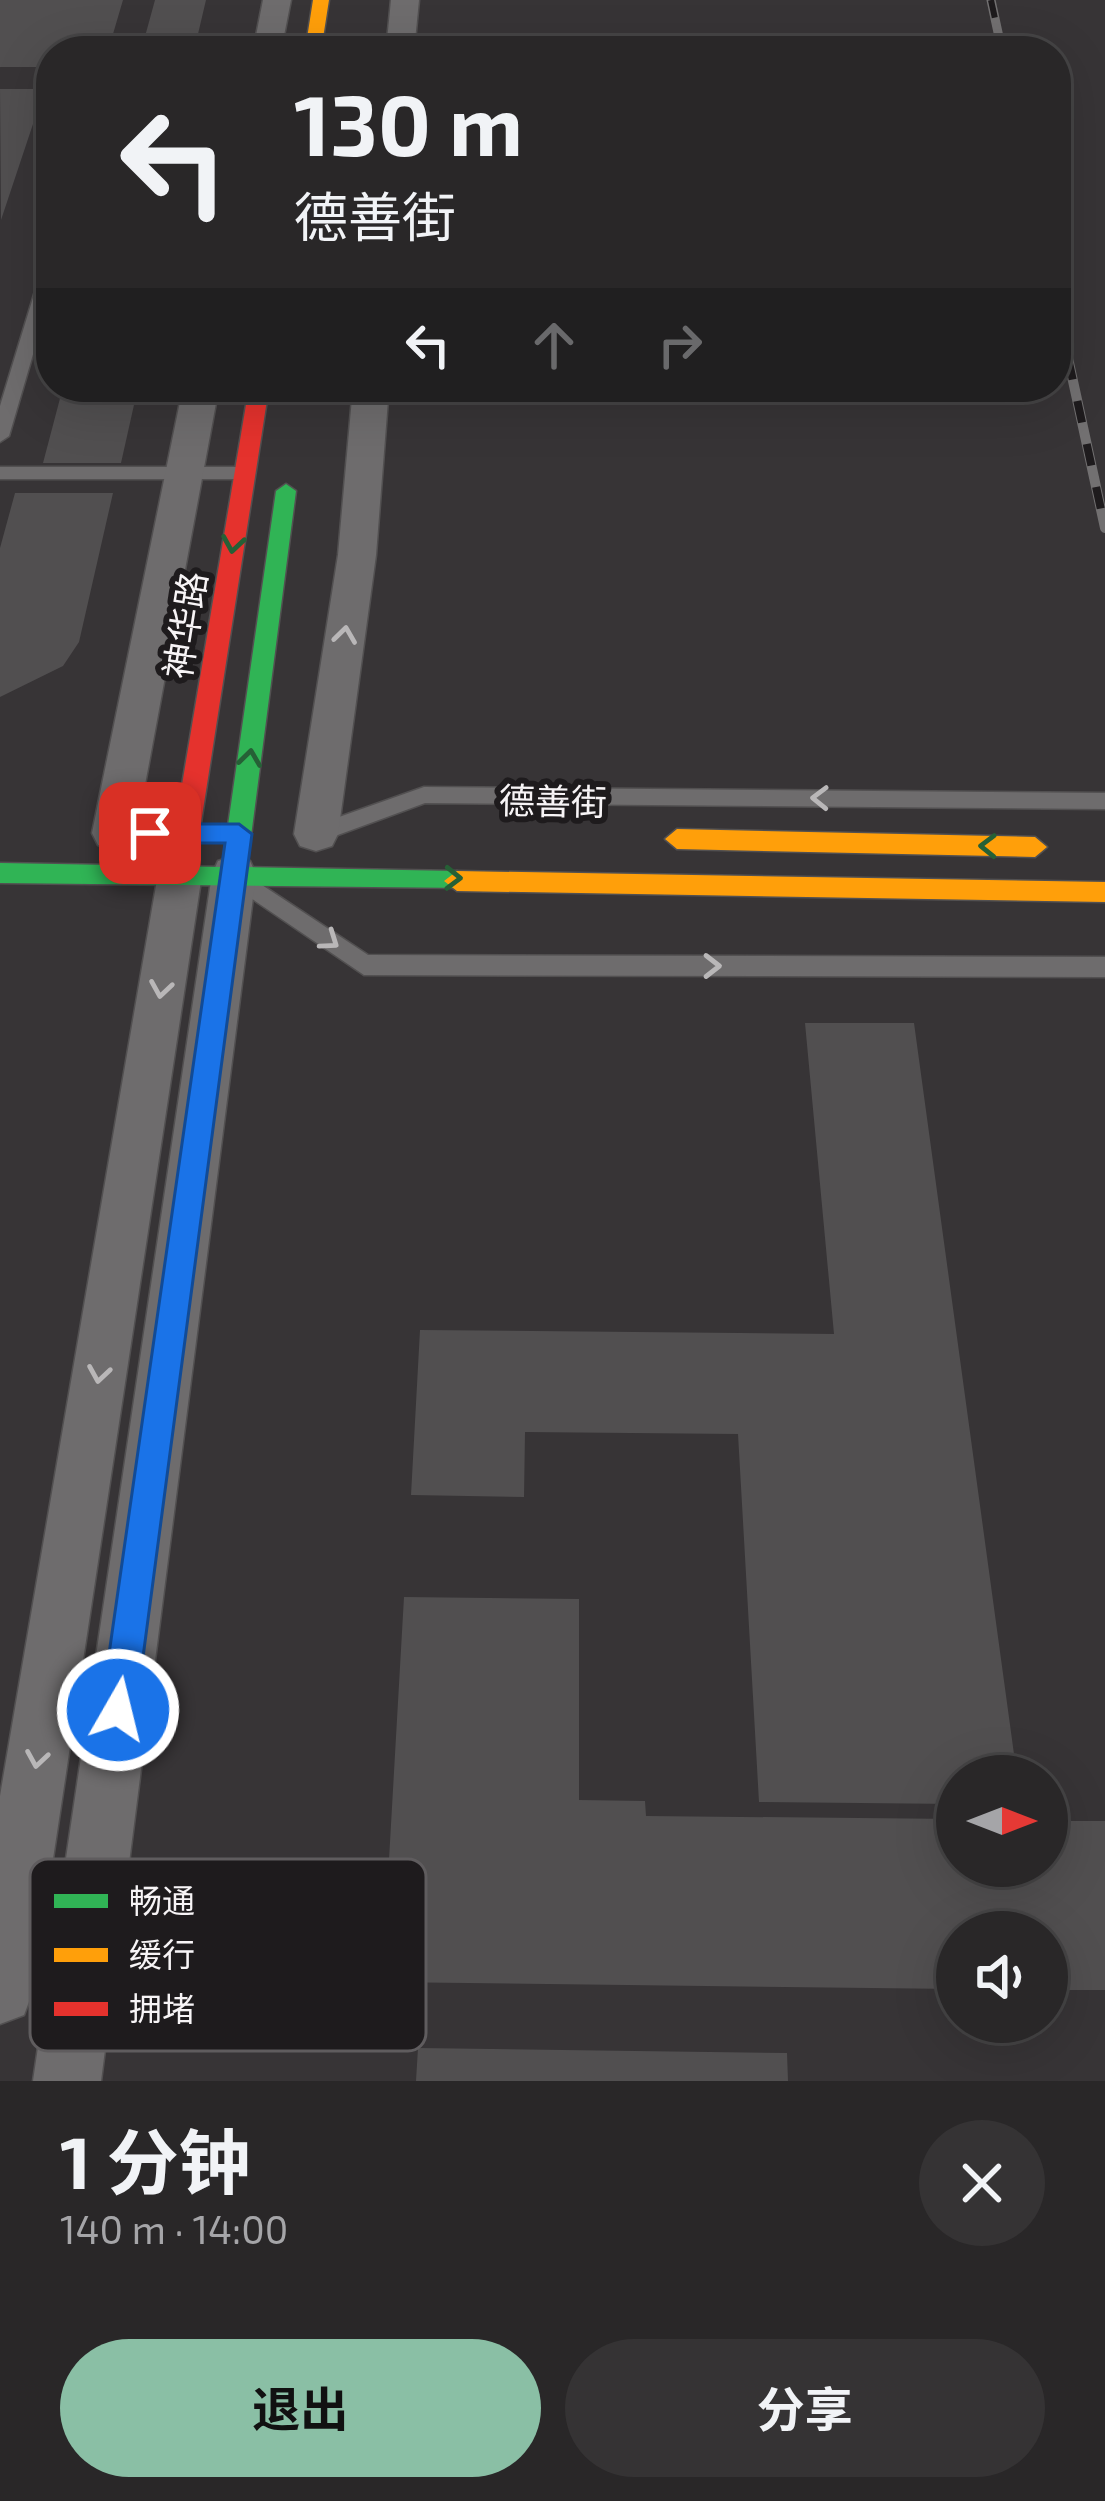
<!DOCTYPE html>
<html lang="zh">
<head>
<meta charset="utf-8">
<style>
	body { margin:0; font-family:"Exo 2","Noto Sans SC",sans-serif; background:#353334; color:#f1f3f6; height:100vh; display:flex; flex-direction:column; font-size:45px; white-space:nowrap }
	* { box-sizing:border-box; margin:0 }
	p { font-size:39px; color:#a5a5a8 }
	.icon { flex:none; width:66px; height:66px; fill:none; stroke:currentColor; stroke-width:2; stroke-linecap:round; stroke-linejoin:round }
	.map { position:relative; height:2081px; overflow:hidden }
	.side { display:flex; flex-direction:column; background:#292728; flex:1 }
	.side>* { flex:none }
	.guide { position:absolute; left:36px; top:36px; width:1035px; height:366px; border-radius:48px; box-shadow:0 12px 48px #0002,0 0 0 3px #454445; background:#292728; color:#f1f3f6; overflow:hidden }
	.needle { width:78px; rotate:90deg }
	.buttons { position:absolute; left:936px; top:1755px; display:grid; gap:24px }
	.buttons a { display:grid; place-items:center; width:132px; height:132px; border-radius:50%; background:#292728; box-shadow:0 12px 48px #0002,0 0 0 3px #454445; font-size:60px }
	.pin { position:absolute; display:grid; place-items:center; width:102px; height:102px; color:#fff; margin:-51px; border-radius:24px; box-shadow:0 6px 18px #0006 }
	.me { position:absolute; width:132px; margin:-66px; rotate:8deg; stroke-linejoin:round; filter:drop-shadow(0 0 9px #0008) }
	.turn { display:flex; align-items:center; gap:42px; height:252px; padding:0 60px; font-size:54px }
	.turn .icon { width:156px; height:156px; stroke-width:2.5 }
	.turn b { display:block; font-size:84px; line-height:102px }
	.lanes { display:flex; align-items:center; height:114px; padding:0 60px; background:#0003; justify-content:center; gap:60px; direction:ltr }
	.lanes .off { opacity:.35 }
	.round { display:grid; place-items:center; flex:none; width:126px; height:126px; border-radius:63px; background:#353334 }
	.head { display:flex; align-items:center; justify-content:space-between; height:204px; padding:0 60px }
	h1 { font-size:72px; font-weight:700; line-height:90px }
	.primary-button { display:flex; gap:24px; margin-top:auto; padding:24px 60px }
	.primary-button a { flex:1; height:138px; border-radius:72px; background:#8abfa5; color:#111; font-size:48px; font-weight:700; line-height:138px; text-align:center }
	.primary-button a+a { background:#353334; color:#f1f3f6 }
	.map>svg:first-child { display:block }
	.building { fill:#514f50 }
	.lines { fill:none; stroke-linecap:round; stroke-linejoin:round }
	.lane-casing { stroke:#525051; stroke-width:3 }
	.street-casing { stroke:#525051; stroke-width:3 }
	.fast-casing { stroke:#525051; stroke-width:3 }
	.slow-casing { stroke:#525051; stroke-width:3 }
	.jam-casing { stroke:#525051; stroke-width:3 }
	.lane { fill:#6e6c6d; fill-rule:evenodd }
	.street { fill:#6e6c6d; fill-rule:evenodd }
	.fast { fill:#30b455; fill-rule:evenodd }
	.slow { fill:#ff9f0a; fill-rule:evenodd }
	.jam { fill:#e5322d; fill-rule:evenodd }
	.rail-far1-casing { stroke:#727071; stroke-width:9 }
	.rail-casing { stroke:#727071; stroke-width:10 }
	.rail-far1 { stroke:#1e1b1d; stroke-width:6; stroke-dasharray:18; stroke-linecap:butt }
	.rail { stroke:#1e1b1d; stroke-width:8; stroke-dasharray:22; stroke-linecap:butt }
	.oneway { stroke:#266036 }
	.oneway2 { stroke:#b9b7b8 }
	.route { fill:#1a73e8; stroke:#114b97; stroke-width:3 }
	.labels { text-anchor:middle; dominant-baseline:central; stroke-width:12; stroke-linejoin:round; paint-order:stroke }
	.street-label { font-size:36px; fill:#f7f4f6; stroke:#1e1b1d }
	.key { fill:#1e1b1d; stroke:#5f5c5e; stroke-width:3 }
	.key-label { font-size:33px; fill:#f7f4f6 }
</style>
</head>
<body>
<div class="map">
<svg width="1105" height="2081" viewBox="0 0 1105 2081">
	<rect width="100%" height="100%" fill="#373436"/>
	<path class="building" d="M 0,0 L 123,0 L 108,51 L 51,51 L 51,67 L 0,67 Z
		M 155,0 L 206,0 L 194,51 L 141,51 Z
		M 0,89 L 51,89 L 51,112 L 37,112 L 1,220 Z
		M 63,387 L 138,387 L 121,463 L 43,463 Z
		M 15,493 L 113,493 L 79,642 L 63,666 L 0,697 L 0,548 Z
		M 805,1023 L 914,1023 L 1017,1776 L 957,1776 L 957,1804 L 759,1802 L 738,1434 L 525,1432 L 524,1497 L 411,1495 L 420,1330 L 834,1334 Z
		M 404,1597 L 579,1599 L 579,1800 L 645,1801 L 646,1816 L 957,1819 L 957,1866 L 1047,1866 L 1047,1821 L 1105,1821 L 1105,1990 L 1047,1990 L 1047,1932 L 957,1932 L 957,1989 L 382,1982 Z
		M 418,2048 L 787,2053 L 788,2081 L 416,2081 Z"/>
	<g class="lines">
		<defs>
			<path id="lane" d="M 51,260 L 51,293 L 9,436 L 0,442 L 0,406 L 43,265 Z
				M 0,467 L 245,467 L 254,473 L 245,479 L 0,479 Z
				M 424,787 L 1105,793 L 1105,809 L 425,803 L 316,843 L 305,834 L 308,828 Z
				M 250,877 L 368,955 L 1105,957 L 1105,977 L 364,975 L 242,892 L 239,886 L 242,880 Z"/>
			<path id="street" d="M 263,0 L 291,0 L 281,51 L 253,51 Z
				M 391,0 L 419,0 L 414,51 L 386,51 Z
				M 183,387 L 219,387 L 136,833 L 130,845 L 114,850 L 98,845 L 92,833 Z
				M 353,387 L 389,387 L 376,555 L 338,834 L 332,846 L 316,851 L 300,846 L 294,834 L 338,555 Z
				M 180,856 L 196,861 L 202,874 L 33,1991 L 24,2015 L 0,2024 L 0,1796 L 158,874 L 164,861 Z
				M 234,856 L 250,861 L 256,874 L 101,2081 L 33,2081 L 212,874 L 218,861 Z"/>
			<path id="fast" d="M 286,484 L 296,491 L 247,867 L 457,871 L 470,881 L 466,888 L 0,883 L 0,863 L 222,867 L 276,491 Z"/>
			<path id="slow" d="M 313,0 L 329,0 L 321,51 L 305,51 Z
				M 677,829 L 1035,837 L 1047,847 L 1035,857 L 677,849 L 665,839 Z
				M 457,871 L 1105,882 L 1105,902 L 457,891 L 444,881 Z"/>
			<path id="jam" d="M 249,387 L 269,387 L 193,874 L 180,884 L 167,874 Z"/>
		</defs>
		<use href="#lane" class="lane-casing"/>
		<use href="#street" class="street-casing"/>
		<use href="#fast" class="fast-casing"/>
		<use href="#slow" class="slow-casing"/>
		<use href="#jam" class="jam-casing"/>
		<use href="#lane" class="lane"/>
		<use href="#street" class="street"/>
		<use href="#fast" class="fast"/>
		<use href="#slow" class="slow"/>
		<use href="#jam" class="jam"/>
		<defs>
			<path id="rail-far1" d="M 991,0 L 1002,51
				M 1056,300 L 1069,361"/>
			<path id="rail" d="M 1068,358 L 1105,528"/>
		</defs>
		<use href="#rail-far1" class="rail-far1-casing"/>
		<use href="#rail" class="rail-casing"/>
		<use href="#rail-far1" class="rail-far1"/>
		<use href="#rail" class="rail"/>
	</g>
	<defs><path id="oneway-chevron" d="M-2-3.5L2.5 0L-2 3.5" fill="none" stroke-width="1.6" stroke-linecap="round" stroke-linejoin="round" transform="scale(3)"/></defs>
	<g class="oneway">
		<use href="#oneway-chevron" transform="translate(233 544) rotate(99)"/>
		<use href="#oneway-chevron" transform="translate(250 758) rotate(-82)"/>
		<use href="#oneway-chevron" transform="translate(988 846) rotate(-179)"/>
		<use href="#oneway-chevron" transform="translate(453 878) rotate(1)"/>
	</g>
	<g class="oneway2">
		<use href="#oneway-chevron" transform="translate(345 635) rotate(-82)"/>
		<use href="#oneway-chevron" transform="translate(820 798) rotate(-179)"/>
		<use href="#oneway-chevron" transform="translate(330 941) rotate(35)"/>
		<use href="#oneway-chevron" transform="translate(712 966)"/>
		<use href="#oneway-chevron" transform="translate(161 989) rotate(99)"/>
		<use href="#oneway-chevron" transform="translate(99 1374) rotate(99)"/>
		<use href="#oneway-chevron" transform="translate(37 1759) rotate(99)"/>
	</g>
	<path class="route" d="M 150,824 L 239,824 L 252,834 L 136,1710 L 131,1722 L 118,1727 L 106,1722 L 101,1710 L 225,843 L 150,843 L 138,833 Z"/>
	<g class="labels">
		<g class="street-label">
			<text transform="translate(184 625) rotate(-81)">神华路</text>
			<text transform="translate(553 800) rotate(1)">德善街</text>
		</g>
	</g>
	<rect x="30" y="1859" width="396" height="192" rx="18" class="key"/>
	<rect x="54" y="1894" width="54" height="14" fill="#30b455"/>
	<rect x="54" y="1948" width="54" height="14" fill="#ff9f0a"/>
	<rect x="54" y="2002" width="54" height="14" fill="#e5322d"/>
	<g class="key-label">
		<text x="129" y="1913">畅通</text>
		<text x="129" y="1967">缓行</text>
		<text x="129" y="2021">拥堵</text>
	</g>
</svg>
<div class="buttons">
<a><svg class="needle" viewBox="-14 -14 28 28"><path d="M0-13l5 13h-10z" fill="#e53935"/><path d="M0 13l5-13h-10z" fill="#a5a5a8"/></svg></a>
<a><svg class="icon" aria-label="sound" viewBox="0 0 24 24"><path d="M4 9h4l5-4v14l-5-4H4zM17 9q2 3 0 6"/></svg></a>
</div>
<div class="pin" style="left:150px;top:833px;background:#d93025"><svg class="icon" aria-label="arrive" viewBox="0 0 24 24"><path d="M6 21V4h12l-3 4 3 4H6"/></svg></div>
<svg class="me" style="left:118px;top:1710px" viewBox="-20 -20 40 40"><circle r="17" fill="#1a73e8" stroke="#fff" stroke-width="3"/><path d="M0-11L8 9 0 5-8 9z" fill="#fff"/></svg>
<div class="guide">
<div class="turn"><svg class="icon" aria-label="left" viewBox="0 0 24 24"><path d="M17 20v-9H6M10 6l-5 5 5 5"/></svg><div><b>130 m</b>德善街</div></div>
<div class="lanes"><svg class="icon" aria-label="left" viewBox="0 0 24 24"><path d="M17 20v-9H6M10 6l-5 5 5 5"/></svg><svg class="icon off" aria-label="ahead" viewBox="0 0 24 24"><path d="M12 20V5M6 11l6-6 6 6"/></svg><svg class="icon off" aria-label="right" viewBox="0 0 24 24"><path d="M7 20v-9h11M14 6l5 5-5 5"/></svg></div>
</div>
</div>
<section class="side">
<div class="head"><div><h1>1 分钟</h1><p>140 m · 14:00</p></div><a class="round"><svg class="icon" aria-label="close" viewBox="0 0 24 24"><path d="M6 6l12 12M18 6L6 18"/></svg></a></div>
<div class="primary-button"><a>退出</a><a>分享</a></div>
</section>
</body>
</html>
